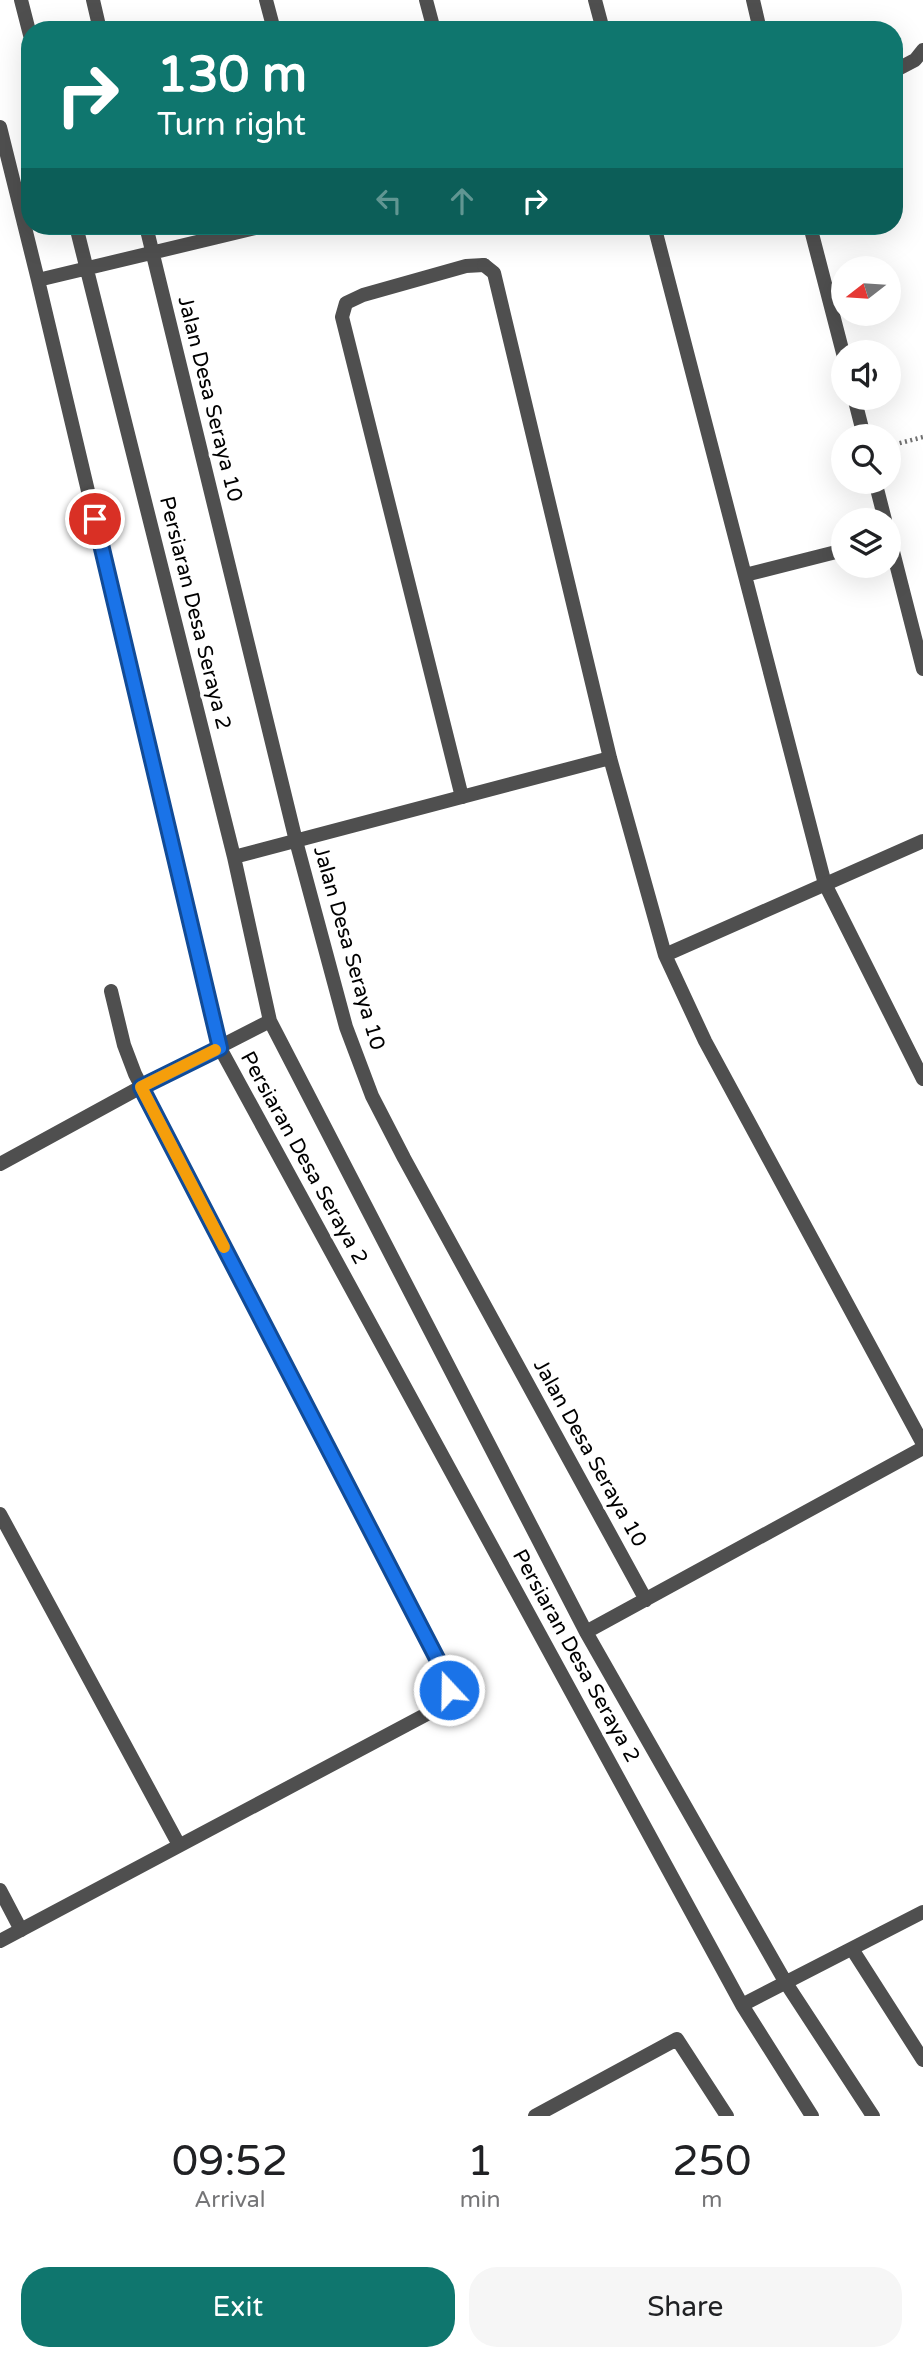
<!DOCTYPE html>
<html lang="en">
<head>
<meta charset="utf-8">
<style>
	body { margin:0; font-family:"Varela Round",sans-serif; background:#f6f6f6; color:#202124; height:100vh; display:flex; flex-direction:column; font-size:26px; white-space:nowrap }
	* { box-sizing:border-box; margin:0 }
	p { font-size:23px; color:#757577 }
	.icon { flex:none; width:38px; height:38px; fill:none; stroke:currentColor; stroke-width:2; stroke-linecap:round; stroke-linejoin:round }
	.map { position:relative; height:2116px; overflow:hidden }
	.drawer { display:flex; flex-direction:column; background:#fff; flex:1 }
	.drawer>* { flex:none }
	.banner { position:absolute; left:21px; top:21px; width:882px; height:214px; border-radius:28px; box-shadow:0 7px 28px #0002; background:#0f766e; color:#fff; overflow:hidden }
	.needle { width:46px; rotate:253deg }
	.buttons { position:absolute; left:831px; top:256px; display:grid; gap:14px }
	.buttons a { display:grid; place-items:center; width:70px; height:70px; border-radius:50%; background:#fff; box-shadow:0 7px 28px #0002; font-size:35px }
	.pin { position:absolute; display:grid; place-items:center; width:60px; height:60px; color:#fff; margin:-30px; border:4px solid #fff; border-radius:50%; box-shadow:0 2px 7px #0007 }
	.me { position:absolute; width:77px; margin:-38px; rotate:339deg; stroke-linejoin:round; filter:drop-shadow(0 0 5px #0008) }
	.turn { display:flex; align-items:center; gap:24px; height:147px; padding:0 21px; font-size:32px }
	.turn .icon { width:91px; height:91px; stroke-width:2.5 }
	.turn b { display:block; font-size:49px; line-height:60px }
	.lanes { display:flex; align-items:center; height:66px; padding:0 21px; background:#0003; justify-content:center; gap:35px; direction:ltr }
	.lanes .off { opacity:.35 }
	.eta { display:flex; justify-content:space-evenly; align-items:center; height:119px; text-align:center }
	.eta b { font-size:42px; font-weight:600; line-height:49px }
	.action { display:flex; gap:14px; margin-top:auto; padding:14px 21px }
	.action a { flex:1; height:80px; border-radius:28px; background:#0f766e; color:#fff; font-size:28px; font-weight:600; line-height:80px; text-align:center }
	.action a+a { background:#f6f6f6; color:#202124 }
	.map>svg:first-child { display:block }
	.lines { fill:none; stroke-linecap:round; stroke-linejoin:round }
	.path { stroke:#717171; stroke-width:4.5; stroke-dasharray:2 3.5; stroke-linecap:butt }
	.service { stroke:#4f4f4f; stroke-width:14 }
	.minor { stroke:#4f4f4f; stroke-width:14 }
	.route-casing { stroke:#114b97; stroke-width:18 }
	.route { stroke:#1a73e8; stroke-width:12 }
	.slow { stroke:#f59e0b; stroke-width:12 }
	.labels { text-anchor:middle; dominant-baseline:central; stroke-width:7; stroke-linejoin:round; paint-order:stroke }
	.street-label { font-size:21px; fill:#000; stroke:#fff }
</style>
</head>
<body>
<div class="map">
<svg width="923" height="2116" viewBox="0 0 923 2116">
	<rect width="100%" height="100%" fill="#fff"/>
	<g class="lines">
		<path class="path" d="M 889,446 L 923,437"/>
		<path class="service" d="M 266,0 L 274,30
			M 595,0 L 603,30
			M 894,71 L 915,60 L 923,50
			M 655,229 L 825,884 L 923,1079
			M 745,575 L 844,550
			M 462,797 L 342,317 L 346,303 L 363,295 L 466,266 L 484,265
			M 0,1890 L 21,1930"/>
		<path class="minor" d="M 21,0 L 30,35
			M 93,0 L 100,30
			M 426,0 L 434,30
			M 753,0 L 760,30
			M 0,127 L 38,280 L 220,1048 L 742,2005 L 812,2116
			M 76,226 L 234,857 L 270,1021 L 586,1632 L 786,1983 L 873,2116
			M 146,226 L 296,841 L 346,1027 L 372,1096 L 404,1158 L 646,1600
			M 810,226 L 844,357
			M 484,265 L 494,273 L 610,758 L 665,955 L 705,1041 L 923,1444
			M 38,280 L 264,226
			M 854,397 L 864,436
			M 875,481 L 885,520
			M 889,536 L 923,669
			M 234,857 L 610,758
			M 665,955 L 923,841
			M 0,1164 L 141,1087 L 270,1021
			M 0,1514 L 179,1845
			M 586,1632 L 923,1448
			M 0,1941 L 442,1706 L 449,1690 L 444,1672 L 135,1074 L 124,1045 L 111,991
			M 852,1949 L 923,2060
			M 742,2005 L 923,1912
			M 535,2116 L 677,2039 L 727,2116"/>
	</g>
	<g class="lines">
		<defs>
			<path id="route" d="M 95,519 L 220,1048 L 141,1087 L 444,1672 L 449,1690"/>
		</defs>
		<use href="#route" class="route-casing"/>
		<use href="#route" class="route"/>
		<path class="slow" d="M 215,1050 L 141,1087 L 224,1247"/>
	</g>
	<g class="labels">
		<g class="street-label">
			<text transform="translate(210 399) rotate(76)">Jalan Desa Seraya 10</text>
			<text transform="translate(195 613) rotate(76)">Persiaran Desa Seraya 2</text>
			<text transform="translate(349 948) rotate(74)">Jalan Desa Seraya 10</text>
			<text transform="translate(304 1158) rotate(61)">Persiaran Desa Seraya 2</text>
			<text transform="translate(590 1453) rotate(61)">Jalan Desa Seraya 10</text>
			<text transform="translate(576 1656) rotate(61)">Persiaran Desa Seraya 2</text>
		</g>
	</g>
</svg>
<div class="buttons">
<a><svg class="needle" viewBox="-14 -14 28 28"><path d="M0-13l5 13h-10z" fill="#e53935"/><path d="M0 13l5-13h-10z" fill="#757577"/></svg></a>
<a><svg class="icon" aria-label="sound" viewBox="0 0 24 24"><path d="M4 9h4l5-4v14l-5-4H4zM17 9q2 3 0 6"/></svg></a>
<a><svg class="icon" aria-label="search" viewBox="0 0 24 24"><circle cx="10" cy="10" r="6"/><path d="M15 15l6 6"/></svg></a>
<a><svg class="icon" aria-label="layers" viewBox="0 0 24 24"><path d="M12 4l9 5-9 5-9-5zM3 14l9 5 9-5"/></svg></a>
</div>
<div class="pin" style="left:95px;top:519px;background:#d93025"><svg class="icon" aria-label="arrive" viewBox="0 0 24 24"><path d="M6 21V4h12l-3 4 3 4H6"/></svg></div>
<svg class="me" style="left:449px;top:1690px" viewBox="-20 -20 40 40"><circle r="17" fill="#1a73e8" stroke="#fff" stroke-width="3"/><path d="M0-11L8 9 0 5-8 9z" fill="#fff"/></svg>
<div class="banner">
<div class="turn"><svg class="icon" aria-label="right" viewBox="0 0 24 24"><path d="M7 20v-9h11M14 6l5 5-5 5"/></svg><div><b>130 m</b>Turn right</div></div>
<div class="lanes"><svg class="icon off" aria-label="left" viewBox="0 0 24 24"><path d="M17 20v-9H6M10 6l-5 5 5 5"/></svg><svg class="icon off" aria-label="ahead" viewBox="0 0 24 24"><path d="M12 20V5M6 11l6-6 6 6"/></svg><svg class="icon" aria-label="right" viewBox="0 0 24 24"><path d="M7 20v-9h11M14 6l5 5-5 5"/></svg></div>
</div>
</div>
<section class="drawer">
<div class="eta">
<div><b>09:52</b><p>Arrival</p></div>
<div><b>1</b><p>min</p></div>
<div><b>250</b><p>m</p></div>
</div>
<div class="action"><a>Exit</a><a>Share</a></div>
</section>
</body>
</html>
